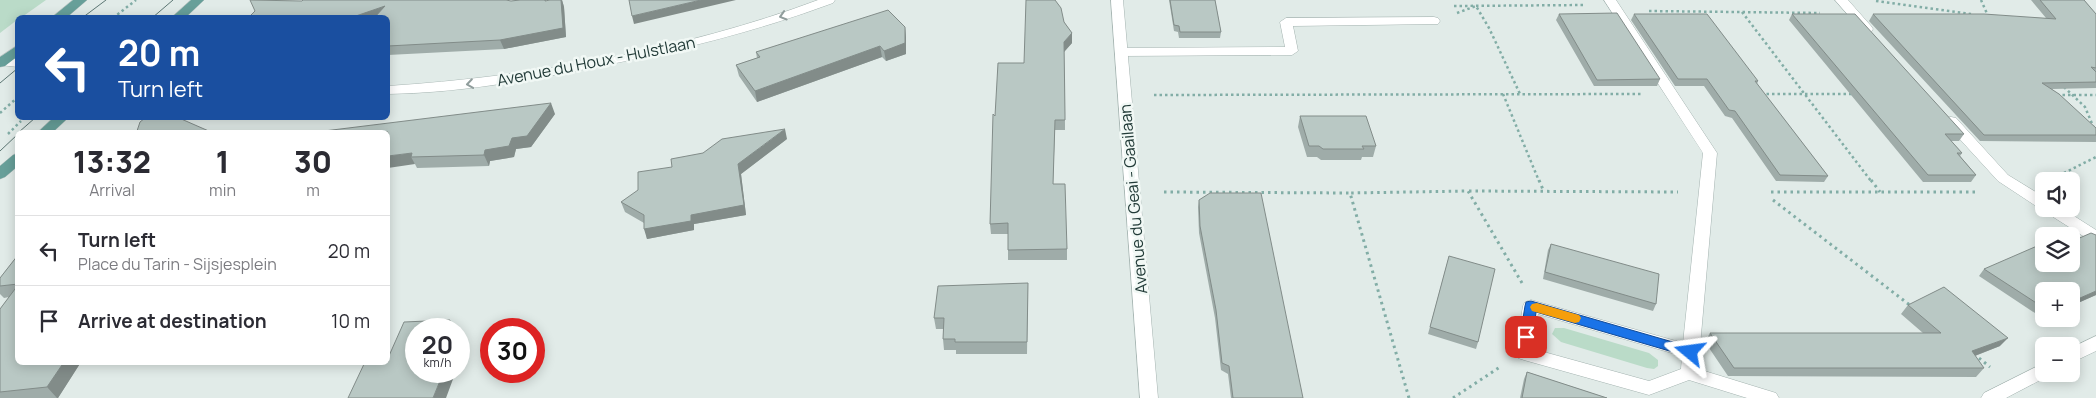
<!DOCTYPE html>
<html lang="en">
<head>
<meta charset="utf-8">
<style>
	body { margin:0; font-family:Manrope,sans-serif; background:#f2f2f3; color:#2b2b33; height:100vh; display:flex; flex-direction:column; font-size:19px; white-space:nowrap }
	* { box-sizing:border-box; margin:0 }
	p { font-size:16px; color:#7c7c81 }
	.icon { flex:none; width:28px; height:28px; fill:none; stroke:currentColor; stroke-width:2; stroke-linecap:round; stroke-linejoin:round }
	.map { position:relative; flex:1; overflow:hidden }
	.sheet { position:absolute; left:15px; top:130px; width:375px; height:235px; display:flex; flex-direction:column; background:#fff; border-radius:8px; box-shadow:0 2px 12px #0003 }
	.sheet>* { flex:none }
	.banner { position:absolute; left:15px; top:15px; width:375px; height:105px; border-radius:8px; box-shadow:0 2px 12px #0003; background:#1a4fa0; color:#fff; overflow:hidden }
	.buttons { position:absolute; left:2035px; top:172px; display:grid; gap:10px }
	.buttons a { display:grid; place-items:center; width:45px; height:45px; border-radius:8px; background:#fff; box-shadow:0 2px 12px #0003; font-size:25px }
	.speed { position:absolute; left:405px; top:318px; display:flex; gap:10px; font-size:25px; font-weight:700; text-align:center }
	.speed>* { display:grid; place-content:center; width:65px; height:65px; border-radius:50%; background:#fff; box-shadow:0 2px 12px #0003; line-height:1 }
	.speed small { font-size:12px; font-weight:400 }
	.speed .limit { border:8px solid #d22; background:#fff; color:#111 }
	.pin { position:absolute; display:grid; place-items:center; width:42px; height:42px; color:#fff; margin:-21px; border-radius:10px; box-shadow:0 2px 8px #0006 }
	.me { position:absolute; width:55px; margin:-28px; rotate:286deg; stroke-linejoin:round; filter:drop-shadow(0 0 4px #0008) }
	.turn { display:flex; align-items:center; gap:18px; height:105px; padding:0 20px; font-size:22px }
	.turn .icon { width:65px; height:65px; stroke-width:2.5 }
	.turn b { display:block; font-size:35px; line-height:42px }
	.eta { display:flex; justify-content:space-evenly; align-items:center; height:85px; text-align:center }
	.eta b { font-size:30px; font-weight:800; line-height:35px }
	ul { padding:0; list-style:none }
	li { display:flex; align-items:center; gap:15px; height:70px; padding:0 20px; border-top:1px solid #e1e1e2 }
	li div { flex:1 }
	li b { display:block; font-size:19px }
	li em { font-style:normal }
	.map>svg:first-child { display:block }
	.green { fill:#badbc8 }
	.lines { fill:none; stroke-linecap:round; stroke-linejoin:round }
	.service-casing { stroke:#a4b3b0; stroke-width:1 }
	.minor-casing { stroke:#a4b3b0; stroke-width:1 }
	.primary-casing { stroke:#c1c8c7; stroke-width:1 }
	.path-far1 { stroke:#82ada6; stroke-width:2.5; stroke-dasharray:2.5 3; stroke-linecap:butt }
	.path { stroke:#82ada6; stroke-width:3; stroke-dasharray:2.5 4; stroke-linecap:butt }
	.service { fill:#fff; fill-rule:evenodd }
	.minor { fill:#fff; fill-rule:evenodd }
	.primary { fill:#679f99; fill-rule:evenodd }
	.tram { stroke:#5c7673; stroke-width:1 }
	.wall { fill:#9faca9 }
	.shaded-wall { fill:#828c89 }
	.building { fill:#b9c8c4; stroke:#828c89 }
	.oneway { stroke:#909d9c }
	.route { fill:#1a73e8; stroke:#114b97 }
	.slow { fill:#f59e0b }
	.labels { text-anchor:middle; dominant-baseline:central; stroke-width:5; stroke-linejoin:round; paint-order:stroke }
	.street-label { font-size:16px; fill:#223b38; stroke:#f1f8f5 }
</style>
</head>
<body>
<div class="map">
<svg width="2096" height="398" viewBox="0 0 2096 398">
	<rect width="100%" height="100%" fill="#e1ebe8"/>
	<path class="green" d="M 0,0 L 46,0 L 22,17 L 18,18 L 17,20 L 0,33 Z
		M 1555,328 L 1564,328 L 1649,353 L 1658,360 L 1658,366 L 1654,369 L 1647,368 L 1561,342 L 1552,334 Z"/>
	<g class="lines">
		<defs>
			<path id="service" d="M 1434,17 L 1438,18 L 1440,21 L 1438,24 L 1293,26 L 1298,51 L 1292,55 L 1121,56 L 1115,52 L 1121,48 L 1285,47 L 1280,22 L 1286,18 Z"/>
			<path id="minor" d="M 818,0 L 835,0 L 833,3 C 755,32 673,52 591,68 C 524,81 456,93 388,94 L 388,86 C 529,77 685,50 818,0 Z
				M 1111,0 L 1123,0 L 1158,398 L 1140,398 Z
				M 1604,0 L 1616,0 L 1717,153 L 1698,369 L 1776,393 L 1779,398 L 1747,398 L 1689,380 L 1649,395 L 1524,360 L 1518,358 L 1515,353 L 1523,306 L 1525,302 L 1531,300 L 1683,343 L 1703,153 ZM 1538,314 L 1682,356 L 1681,369 L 1649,381 L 1533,349 Z
				M 1835,0 L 1848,0 L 1871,26 L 1873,29 L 1871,32 L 1863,32 Z
				M 0,57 L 18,59 L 18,67 L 0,65 Z
				M 1951,117 L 1956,118 L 2008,175 L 2044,197 L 2044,209 L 2063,209 L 2096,230 L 2096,242 L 2091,241 L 2047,213 L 2044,209 L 2039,208 L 1998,181 L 1946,124 L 1944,121 L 1946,118 Z
				M 2096,336 L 2096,351 L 2071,363 L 2071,348 Z
				M 2044,363 L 2044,374 L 2050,375 L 2006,398 L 1981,398 L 1984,393 Z"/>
			<path id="primary" d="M 73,0 L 87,0 L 66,18 L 51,18 Z
				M 191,0 L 204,0 L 185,18 L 171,18 Z
				M 18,45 L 18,56 L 5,66 L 0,67 L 0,57 Z
				M 53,118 L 68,118 L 53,132 L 38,132 Z
				M 18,153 L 18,166 L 5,177 L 0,179 L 0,166 L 13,155 Z"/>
		</defs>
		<use href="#service" class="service-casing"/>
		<use href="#minor" class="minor-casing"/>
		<use href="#primary" class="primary-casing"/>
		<path class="path-far1" d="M 1981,0 L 1988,16
			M 1876,1 L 1971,14
			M 1454,6 L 1586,5
			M 1649,11 L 1820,13
			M 1742,12 L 1871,181
			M 1457,13 L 1476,6 L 1489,28 L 1520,94
			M 113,18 L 136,0
			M 2064,87 L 2085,107 L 2096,133
			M 1503,94 L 1539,181
			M 1761,94 L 1853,94
			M 1154,95 L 1641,94
			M 2057,95 L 2096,95
			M 0,113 L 18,97
			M 8,134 L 21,121
			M 2054,178 L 2096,157"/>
		<path class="path" d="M 1539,180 L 1544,192
			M 1871,180 L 1880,192
			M 1469,191 L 1678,192
			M 1164,192 L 1350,193
			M 1771,192 L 1979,192
			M 1773,200 L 1911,306
			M 1974,354 L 1990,367
			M 1409,398 L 1350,193 L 1468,191 L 1522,283
			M 1453,398 L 1500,367"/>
		<use href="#service" class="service"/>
		<use href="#minor" class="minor"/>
		<use href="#primary" class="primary"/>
		<path class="tram" d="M 82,18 L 106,0
			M 152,18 L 173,0
			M 0,83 L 18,68
			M 19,132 L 35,118
			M 0,151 L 18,134"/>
	</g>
	<path class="wall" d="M 520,0 L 546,0 L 546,1 L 562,0 L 564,7 L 566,37 L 504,49 L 388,55 L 388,18 L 302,1 L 511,1 Z
		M 1169,0 L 1215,0 L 1221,32 L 1220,38 L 1179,38 L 1178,32 L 1174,31 Z
		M 2031,0 L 2084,0 L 2096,14 L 2096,88 L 2052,89 L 2096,128 L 2096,142 L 1980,141 L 1869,21 L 1873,14 L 2046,18 Z
		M 1559,14 L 1660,79 L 1657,86 L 1594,86 L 1556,20 Z
		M 1634,14 L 1758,81 L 1757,84 L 1828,176 L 1824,182 L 1776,181 L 1732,118 L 1725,116 L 1704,86 L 1675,86 L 1631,20 Z
		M 1792,14 L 1964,134 L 1959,141 L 1951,141 L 1962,153 L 1960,156 L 1976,175 L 1971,182 L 1923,182 L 1789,20 Z
		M 1064,22 L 1072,33 L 1072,43 L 1064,52 L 1065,125 L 1065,130 L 1055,130 L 1053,184 L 1067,249 L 1067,260 L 1008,260 L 1008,234 L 991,234 L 990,224 L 995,116 L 1024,63 Z
		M 905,27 L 906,38 L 906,54 L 886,61 L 882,57 L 757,102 L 739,76 L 736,65 L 757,58 L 756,52 Z
		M 555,114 L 531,147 L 516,149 L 514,157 L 490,161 L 489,166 L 417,168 L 415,164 L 388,132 Z
		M 1300,116 L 1376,146 L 1373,157 L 1362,157 L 1361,160 L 1321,160 L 1317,157 L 1307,157 L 1298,127 Z
		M 787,139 L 741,174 L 746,215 L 694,224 L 694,230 L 647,239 L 644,223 L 625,212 L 621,202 Z
		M 1199,200 L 1303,398 L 1231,398 L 1228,374 L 1221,370 L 1215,318 L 1199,233 L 1198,207 Z
		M 2096,235 L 2096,295 L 2071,306 L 2044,291 L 2044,319 L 1979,276 L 1984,269 L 2075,240 Z
		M 1551,244 L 1656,304 L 1653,311 L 1543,279 L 1548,250 Z
		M 18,255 L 18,362 L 81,362 L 58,398 L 0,398 L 0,309 L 9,297 L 4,298 L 0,294 L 0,278 Z
		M 1449,256 L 1478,342 L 1476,349 L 1428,334 Z
		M 1028,283 L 1027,354 L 956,354 L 956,350 L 944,350 L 943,339 L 944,329 L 936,329 L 934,318 Z
		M 1908,305 L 2000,346 L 1975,356 L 1984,368 L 1976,377 L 1728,376 L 1705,342 L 1710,333 L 1923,333 L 1901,314 Z
		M 1527,372 L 1607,398 L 1520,398 L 1524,379 Z"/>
	<path class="shaded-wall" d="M 562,0 L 564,7 L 566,37 L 504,49 L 500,40 Z
		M 701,0 L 736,0 L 634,24 L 632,16 Z
		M 385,6 L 382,18 L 350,18 Z
		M 905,27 L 906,38 L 906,54 L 886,61 L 884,51 Z
		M 1072,33 L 1072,43 L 1064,52 L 1064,42 Z
		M 880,46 L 882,57 L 757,102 L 755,91 Z
		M 551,103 L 555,114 L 531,147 L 516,149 L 514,157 L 490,161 L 489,166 L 484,155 L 485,150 L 512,138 Z
		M 785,129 L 787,139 L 741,174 L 746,215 L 694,224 L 694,230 L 647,239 L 644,229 L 691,215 L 738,164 Z
		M 412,153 L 411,157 L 415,164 L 388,168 L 388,156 Z
		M 2096,291 L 2096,295 L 2071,306 L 2071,302 Z
		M 450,320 L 455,329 L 446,329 Z
		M 2008,338 L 2000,346 L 1964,360 L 1972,351 Z
		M 459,339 L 465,350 L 459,365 Z
		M 64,362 L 81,362 L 58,398 L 57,398 L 47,387 Z
		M 444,371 L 456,371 L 446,398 L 433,398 Z"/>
	<path class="building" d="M 250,0 L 302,1 L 303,0 L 506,0 L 511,1 L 520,0 L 545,0 L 545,1 L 550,0 L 561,0 L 563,28 L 500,40 L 388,46 L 388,18 L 374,18 L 385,6 L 350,18 L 248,18 L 255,11 Z
		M 629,0 L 701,0 L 632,16 Z
		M 1026,0 L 1055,0 L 1061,8 L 1064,22 L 1072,33 L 1064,42 L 1065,115 L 1065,120 L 1055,120 L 1053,184 L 1065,184 L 1067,249 L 1008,250 L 1008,223 L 990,224 L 993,114 L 995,116 L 998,63 L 1024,63 Z
		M 1170,0 L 1215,0 L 1221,32 L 1180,32 L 1179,26 L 1174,25 Z
		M 2040,0 L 2084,0 L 2096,14 L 2096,68 L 2091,67 L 2096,72 L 2096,82 L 2042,83 L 2059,94 L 2096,128 L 2096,135 L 1984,135 L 1873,14 L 1984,14 L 2056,19 Z
		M 888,10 L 905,27 L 905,43 L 884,51 L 880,46 L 755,91 L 736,65 L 760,57 L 756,52 Z
		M 1617,13 L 1660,79 L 1597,80 L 1559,14 Z
		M 1634,14 L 1707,14 L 1758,81 L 1755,81 L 1828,176 L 1780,175 L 1735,111 L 1729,110 L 1707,79 L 1678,79 Z
		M 1792,14 L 1855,14 L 1964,134 L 1945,134 L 1962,153 L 1957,153 L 1976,175 L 1928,175 Z
		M 551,103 L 527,136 L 512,138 L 509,146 L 485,150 L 484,155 L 411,157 L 412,153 L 388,156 L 388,132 L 316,132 Z
		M 1300,116 L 1366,116 L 1376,146 L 1362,146 L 1364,149 L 1323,149 L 1319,146 L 1309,146 Z
		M 145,118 L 179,118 L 211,132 L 136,132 L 137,131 L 140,122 Z
		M 785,129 L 738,164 L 744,205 L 691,215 L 691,221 L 644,229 L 644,215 L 621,202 L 638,190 L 638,172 L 672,167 L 671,159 L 703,153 L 722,139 Z
		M 1210,193 L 1261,193 L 1303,398 L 1233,398 L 1229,366 L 1222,363 L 1216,310 L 1200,226 L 1199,200 Z
		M 2064,233 L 2068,236 L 2058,236 Z
		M 2091,233 L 2096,235 L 2096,291 L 2071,302 L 2071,291 L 2044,291 L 2044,308 L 1984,269 L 2044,243 L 2044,264 L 2071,264 L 2071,238 L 2075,240 Z
		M 1551,244 L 1659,274 L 1656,304 L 1545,272 Z
		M 18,255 L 18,284 L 0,286 L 0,278 Z
		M 1449,256 L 1495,269 L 1478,342 L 1430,327 Z
		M 1028,283 L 1027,342 L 955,342 L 955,339 L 943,339 L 944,318 L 934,318 L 938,286 Z
		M 18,285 L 18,326 L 16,327 L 18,327 L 18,362 L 64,362 L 47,387 L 0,392 L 0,309 Z
		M 1944,287 L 2008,338 L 1972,351 L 1984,368 L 1734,368 L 1710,333 L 1941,333 L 1908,305 Z
		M 450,320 L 446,329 L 416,329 L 416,371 L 444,371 L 433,398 L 348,398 L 365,362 L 388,362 L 388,358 L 404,322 Z
		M 1527,372 L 1607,398 L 1522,398 Z"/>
	<defs><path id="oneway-chevron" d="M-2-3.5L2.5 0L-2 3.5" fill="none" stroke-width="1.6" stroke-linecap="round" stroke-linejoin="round" transform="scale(1.25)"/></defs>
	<g class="oneway">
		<use href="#oneway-chevron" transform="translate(783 16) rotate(163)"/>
		<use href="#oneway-chevron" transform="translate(470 84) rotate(172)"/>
	</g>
	<path class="route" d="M 1531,301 L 1690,347 L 1695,348 L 1697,352 L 1695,356 L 1690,357 L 1536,312 L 1533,337 L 1531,341 L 1522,341 L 1520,337 L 1525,306 L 1526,302 Z"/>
	<path class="slow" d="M 1537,303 L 1579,315 L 1581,318 L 1579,322 L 1575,323 L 1532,311 L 1530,307 L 1532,304 Z"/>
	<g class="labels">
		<g class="street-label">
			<text transform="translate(596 61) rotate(-11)">Avenue du Houx - Hulstlaan</text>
			<text transform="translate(1133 199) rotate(-95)">Avenue du Geai - Gaailaan</text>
		</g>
	</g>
</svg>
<div class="buttons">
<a><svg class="icon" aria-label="sound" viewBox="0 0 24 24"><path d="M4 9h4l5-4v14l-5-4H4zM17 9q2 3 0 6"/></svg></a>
<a><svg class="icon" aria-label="layers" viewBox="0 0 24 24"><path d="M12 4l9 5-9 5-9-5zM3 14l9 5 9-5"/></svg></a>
<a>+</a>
<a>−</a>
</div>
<div class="speed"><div>20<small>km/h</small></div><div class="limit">30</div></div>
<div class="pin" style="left:1526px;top:337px;background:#d93025"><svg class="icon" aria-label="arrive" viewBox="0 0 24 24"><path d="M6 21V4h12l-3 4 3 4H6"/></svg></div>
<svg class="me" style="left:1690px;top:352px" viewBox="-20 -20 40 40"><path d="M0-17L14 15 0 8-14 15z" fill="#1a73e8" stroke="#fff" stroke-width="4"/></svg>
<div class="banner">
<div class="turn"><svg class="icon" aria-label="left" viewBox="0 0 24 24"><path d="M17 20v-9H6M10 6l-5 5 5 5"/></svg><div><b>20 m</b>Turn left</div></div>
</div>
<section class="sheet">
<div class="eta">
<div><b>13:32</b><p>Arrival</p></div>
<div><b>1</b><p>min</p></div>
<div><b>30</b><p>m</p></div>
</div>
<ul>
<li><svg class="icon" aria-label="left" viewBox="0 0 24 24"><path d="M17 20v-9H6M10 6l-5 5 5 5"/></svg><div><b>Turn left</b><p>Place du Tarin - Sijsjesplein</p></div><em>20 m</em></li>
<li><svg class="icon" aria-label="arrive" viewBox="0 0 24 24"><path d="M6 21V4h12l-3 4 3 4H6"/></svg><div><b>Arrive at destination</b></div><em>10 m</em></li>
</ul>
</section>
</div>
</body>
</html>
